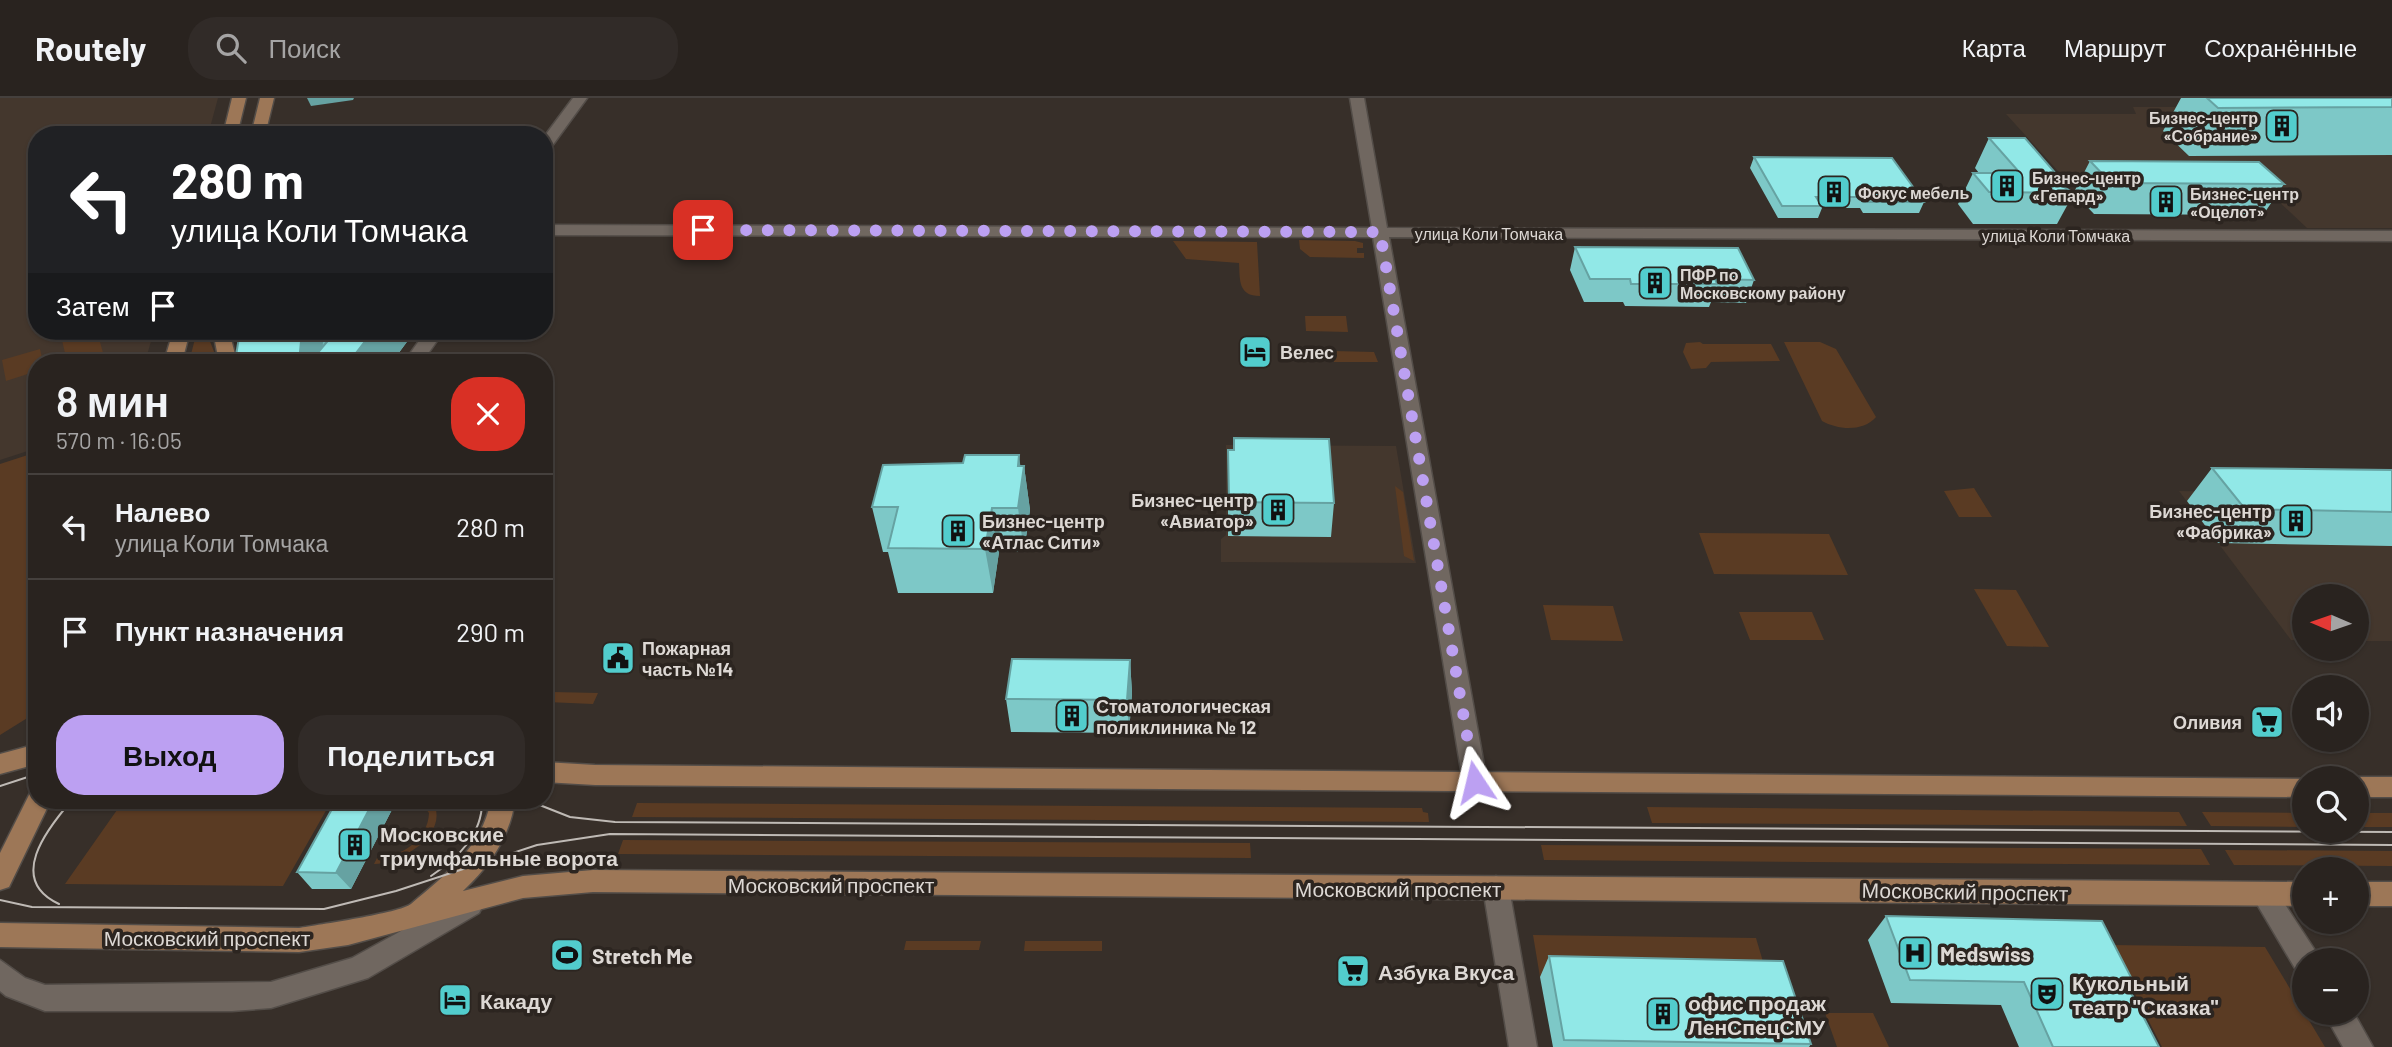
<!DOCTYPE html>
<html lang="ru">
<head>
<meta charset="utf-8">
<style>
	body { margin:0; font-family:Barlow,sans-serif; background:#312b28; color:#f1f3f6; height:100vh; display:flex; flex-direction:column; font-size:26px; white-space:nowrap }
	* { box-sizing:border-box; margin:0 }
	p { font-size:23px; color:#a5a4a4 }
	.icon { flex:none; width:38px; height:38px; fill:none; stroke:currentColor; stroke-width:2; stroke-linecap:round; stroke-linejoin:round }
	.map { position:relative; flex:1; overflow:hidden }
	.panel { position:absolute; left:28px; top:256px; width:525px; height:455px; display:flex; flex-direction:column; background:#29231f; border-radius:28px; box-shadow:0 2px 5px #0004,0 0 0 2px #45403d }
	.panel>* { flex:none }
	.top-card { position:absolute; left:28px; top:28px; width:525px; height:214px; border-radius:28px; box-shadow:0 2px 5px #0004,0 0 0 2px #45403d; background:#202124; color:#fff; overflow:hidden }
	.needle { width:46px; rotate:272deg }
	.buttons { position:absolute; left:2292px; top:486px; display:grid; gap:14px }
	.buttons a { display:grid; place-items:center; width:77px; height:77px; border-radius:50%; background:#29231f; box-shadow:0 2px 5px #0004,0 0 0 2px #45403d; font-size:35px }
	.pin { position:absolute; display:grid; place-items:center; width:60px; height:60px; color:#fff; margin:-30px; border-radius:14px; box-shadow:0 4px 10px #0006 }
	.me { position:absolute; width:77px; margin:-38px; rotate:350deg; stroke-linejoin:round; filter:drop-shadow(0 0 5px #0008) }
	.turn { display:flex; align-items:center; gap:24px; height:147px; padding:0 28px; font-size:32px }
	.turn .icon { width:91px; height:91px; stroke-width:2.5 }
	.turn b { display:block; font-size:49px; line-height:60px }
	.then { display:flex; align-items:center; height:66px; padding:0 28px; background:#0003; gap:14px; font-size:26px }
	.round { display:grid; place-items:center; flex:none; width:74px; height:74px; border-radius:28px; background:#312b28 }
	.overview { display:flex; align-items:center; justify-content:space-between; height:119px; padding:0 28px }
	h1 { font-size:42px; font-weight:600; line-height:52px }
	.action { display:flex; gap:14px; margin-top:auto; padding:14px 28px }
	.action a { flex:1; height:80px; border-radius:28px; background:#bca0f2; color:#111; font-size:28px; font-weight:600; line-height:80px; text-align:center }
	.action a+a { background:#312b28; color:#f1f3f6 }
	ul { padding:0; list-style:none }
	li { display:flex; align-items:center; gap:21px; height:105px; padding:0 28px; border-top:2px solid #45403d }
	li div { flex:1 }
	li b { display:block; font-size:26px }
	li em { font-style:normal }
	header { display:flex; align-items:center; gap:42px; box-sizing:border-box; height:98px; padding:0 35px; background:#29231f; border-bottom:2px solid #45403d }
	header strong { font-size:33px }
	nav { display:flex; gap:38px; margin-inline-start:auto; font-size:24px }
	.search { width:490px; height:63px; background:#312b28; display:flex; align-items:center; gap:18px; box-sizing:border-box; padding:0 24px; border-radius:28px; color:#a5a4a4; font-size:26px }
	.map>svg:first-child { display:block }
	.built { fill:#44372d }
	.green { fill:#5a3b23 }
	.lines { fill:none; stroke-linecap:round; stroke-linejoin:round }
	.minor-casing { stroke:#534d48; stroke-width:3 }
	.primary-casing { stroke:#534d48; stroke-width:3 }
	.minor { fill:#706760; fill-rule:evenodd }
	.primary { fill:#9d7757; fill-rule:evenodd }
	.tram { stroke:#bfbab5; stroke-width:2 }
	.wall { fill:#7dc8c7 }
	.shaded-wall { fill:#66a2a2 }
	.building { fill:#91e8e7; stroke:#66a2a2; stroke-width:2 }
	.route { stroke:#bca0f2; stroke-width:12; stroke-dasharray:0 21.6 }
	.labels { text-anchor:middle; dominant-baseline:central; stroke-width:7; stroke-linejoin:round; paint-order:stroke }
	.far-poi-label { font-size:16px; font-weight:bold; fill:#ddd8d4; stroke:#2c2520; text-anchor:start }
	.far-street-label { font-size:16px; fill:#ddd8d4; stroke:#2c2520 }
	.poi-label { font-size:18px; font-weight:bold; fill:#ddd8d4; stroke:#2c2520; text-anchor:start }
	.near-poi-label { font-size:21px; font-weight:bold; fill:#ddd8d4; stroke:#2c2520; text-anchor:start }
	.near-street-label { font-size:21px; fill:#ddd8d4; stroke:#2c2520 }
</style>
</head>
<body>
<header>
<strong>Routely</strong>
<div class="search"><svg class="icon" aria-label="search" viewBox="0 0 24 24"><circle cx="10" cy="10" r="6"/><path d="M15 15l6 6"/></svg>Поиск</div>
<nav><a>Карта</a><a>Маршрут</a><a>Сохранённые</a></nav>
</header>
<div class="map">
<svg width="2392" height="949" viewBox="0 0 2392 949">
	<rect width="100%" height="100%" fill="#372f29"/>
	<path class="built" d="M 0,0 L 218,0 L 208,37 L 37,37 L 37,233 L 154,233 L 145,264 L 37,264 L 37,350 L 0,362 Z
		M 2392,0 L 2392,130 L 2307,130 L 2257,83 L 2067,83 L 2006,16 L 2136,16 L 2133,9 L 2275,9 Z
		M 1226,347 L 1396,348 L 1416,465 L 1221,464 L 1221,441 L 1226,437 Z
		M 2179,393 L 2364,396 L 2392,426 L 2392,543 L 2357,543 L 2357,499 L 2305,499 L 2305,542 L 2291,542 Z"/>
	<path class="green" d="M 1299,142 L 1355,143 L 1363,145 L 1363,150 L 1357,150 L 1357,155 L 1364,155 L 1364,160 L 1310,159 L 1300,151 Z
		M 1173,143 L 1257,144 L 1260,198 C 1238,198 1240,182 1239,165 L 1186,161 Z
		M 1305,218 L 1346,218 L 1348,234 L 1306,233 Z
		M 97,233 L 105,262 L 67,264 L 62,242 Z
		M 197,233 L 206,233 L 218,264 L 189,264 Z
		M 1700,244 L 1703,246 L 1771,246 L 1780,263 L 1711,264 L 1706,270 L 1691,271 L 1683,254 L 1686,245 Z
		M 1784,244 L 1820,244 L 1836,251 L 1876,319 C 1863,334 1838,332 1822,323 Z
		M 40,251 L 43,264 L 37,264 L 37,273 L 6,283 L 2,262 Z
		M 1333,253 L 1374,254 L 1378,264 L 1334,264 Z
		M 37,354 L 37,614 L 0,637 L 0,366 Z
		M 1395,388 L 1403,394 L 1414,463 L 1404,458 Z
		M 1974,390 L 1992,419 L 1959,419 L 1944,393 Z
		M 1699,435 L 1829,436 L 1848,477 L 1714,476 Z
		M 1974,491 L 2016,492 L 2049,549 L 2007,548 Z
		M 1543,507 L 1613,508 L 1623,543 L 1551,542 Z
		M 1739,514 L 1812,514 L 1824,542 L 1750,542 Z
		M 552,594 L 598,595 L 593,606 L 547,604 Z
		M 124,702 L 332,702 L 283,788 L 65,786 Z
		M 419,702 L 432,702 C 452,735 402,765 374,766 L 377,760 C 401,759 428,742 429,715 Z
		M 637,705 L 1422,710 L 1423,714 L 1428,715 L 1429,724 L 632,719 Z
		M 1647,709 L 2179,714 L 2187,728 L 1652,725 Z
		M 2202,714 L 2305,715 L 2305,729 L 2211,728 Z
		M 2357,715 L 2392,715 L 2392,729 L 2357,729 Z
		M 623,742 L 1250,745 L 1251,760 L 618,756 Z
		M 1541,747 L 2201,751 L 2210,767 L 1544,762 Z
		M 2225,752 L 2392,753 L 2392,768 L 2234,767 Z
		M 1533,837 L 1756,840 L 1769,884 L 1540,879 Z
		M 906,843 L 981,843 L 979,852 L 904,852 Z
		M 1025,843 L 1102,843 L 1102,853 L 1024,853 Z
		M 2110,847 L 2265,849 L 2325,949 L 2162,949 Z
		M 1825,915 L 1873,915 L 1889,949 L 1837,949 Z"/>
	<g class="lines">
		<defs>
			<path id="minor" d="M 573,0 L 587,0 L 549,52 L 544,53 L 544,39 Z
				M 1350,0 L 1364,0 L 1387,130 L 2392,133 L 2392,143 L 1389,139 L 1487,684 L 1484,691 L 1475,694 L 1466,691 L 1463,684 L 1373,139 L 544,137 L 544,127 L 1372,130 Z
				M 426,233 L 444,233 L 422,264 L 404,264 Z
				M 1496,778 L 1505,782 L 1509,790 L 1537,949 L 1509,949 L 1483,790 L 1487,782 Z
				M 2264,784 L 2273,788 L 2316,854 L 2319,863 L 2305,863 L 2305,875 L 2296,872 L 2251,796 L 2255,788 Z
				M 470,795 L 479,799 L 483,807 L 479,815 L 368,880 L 271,910 L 232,913 L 45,913 L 6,898 L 0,893 L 0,862 L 25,880 L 45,887 L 271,884 L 352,860 Z
				M 2324,915 L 2354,915 L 2373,949 L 2343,949 Z"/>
			<path id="primary" d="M 232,0 L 246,0 L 237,37 L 223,37 Z
				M 260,0 L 274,0 L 265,37 L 251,37 Z
				M 173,233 L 190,233 L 182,264 L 164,264 Z
				M 213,233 L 229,233 L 237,264 L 219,264 Z
				M 37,646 L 37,666 L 0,676 L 0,656 Z
				M 544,664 L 595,667 L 2310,681 L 2305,681 L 2305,699 L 595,687 L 544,684 Z
				M 2357,679 L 2392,679 L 2392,699 L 2357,699 L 2357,681 L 2352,681 Z
				M 37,692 L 37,702 L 51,702 L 9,789 L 0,792 L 0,755 L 30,695 Z
				M 491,702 L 515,702 C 510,739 490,768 463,793 L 523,778 L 593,772 L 2305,784 L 2305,808 L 593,794 L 523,800 L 348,847 L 299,854 L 0,849 L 0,825 L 299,830 C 317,827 400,815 411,806 C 445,777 482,750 491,702 Z
				M 2357,784 L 2392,784 L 2392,808 L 2357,808 Z"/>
		</defs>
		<use href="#minor" class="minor-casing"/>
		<use href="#primary" class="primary-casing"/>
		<use href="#minor" class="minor"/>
		<use href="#primary" class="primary"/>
		<path class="tram" d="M 0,688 L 37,676
			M 527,702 L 570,719 L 615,724 L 2392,734
			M 431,778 C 458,760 483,736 482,702
			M 0,802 L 32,809 L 324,811 L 396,793 L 537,747 L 610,736 L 2392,747
			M 59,806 C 7,782 46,732 72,702"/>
	</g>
	<path class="wall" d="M 2181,0 L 2392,0 L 2392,57 L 2189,58 L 2163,33 Z
		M 1989,40 L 2064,85 L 2062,88 L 2074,94 L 2090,63 L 2284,86 L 2263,117 L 2094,116 L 2074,95 L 2057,126 L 1973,126 L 1958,106 L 1973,75 L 1979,75 L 1975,70 Z
		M 1754,59 L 1924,104 L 1919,115 L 1863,115 L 1860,110 L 1822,110 L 1818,120 L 1778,120 L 1750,70 Z
		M 1575,149 L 1754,182 L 1746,205 L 1711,204 L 1709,209 L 1625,208 L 1623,204 L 1584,204 L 1570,172 Z
		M 240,233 L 415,233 L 392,264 L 235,264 Z
		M 1228,352 L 1334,405 L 1331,439 L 1228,438 Z
		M 1021,368 L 1024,368 L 1030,412 L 1024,454 L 999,454 L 993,495 L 898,495 L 888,454 L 883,454 L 872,409 Z
		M 2212,370 L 2392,414 L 2392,448 L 2218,445 L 2187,403 Z
		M 1130,562 L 1132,595 L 1129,635 L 1011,634 L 1006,601 Z
		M 337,702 L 397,702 L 351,791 L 312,791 L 297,774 Z
		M 1886,818 L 2136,889 L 2131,893 L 2159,949 L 2019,949 L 2001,907 L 1891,905 L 1868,842 Z
		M 1549,858 L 1811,946 L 1809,949 L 1553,949 L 1540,879 Z"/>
	<path class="shaded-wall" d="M 307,0 L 354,0 L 353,2 L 311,8 Z
		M 302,233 L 317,233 L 323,243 L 322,264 L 299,264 Z
		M 373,233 L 415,233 L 392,264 L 349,264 Z
		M 1019,357 L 1022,381 L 1024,368 L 1030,412 L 1024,454 L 1018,410 L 1018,368 Z
		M 992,410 L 999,454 L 993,495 L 985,451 Z
		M 1130,562 L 1132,595 L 1129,635 L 1127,602 Z
		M 374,702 L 397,702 L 351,791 L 336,775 Z"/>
	<path class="building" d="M 2207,0 L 2392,0 L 2392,9 L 2218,10 Z
		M 1989,40 L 2025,40 L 2064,85 L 2057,85 L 2074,95 L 1989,94 L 1973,75 L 2020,75 Z
		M 1754,59 L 1892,60 L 1924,104 L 1868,104 L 1865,99 L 1816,99 L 1822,108 L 1782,108 Z
		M 2090,63 L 2259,64 L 2284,86 L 2111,85 Z
		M 1575,149 L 1738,150 L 1754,182 L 1715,181 L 1717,186 L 1631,186 L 1630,181 L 1590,181 Z
		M 240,233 L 302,233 L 299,264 L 235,264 Z
		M 336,233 L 373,233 L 349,264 L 310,264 Z
		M 1234,340 L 1329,341 L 1334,405 L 1229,404 L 1228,352 L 1234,352 Z
		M 965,357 L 1019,357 L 1018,368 L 1024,368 L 1018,410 L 992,410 L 985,451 L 888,450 L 898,409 L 872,409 L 883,367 L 963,365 Z
		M 2212,370 L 2392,372 L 2392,414 L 2245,411 Z
		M 1012,561 L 1130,562 L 1127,602 L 1006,601 Z
		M 337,702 L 374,702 L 336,775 L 297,774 Z
		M 1886,818 L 2102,823 L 2136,889 L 2128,889 L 2159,949 L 2053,949 L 2024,884 L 1910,882 Z
		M 1549,858 L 1783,863 L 1811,946 L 1564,942 Z"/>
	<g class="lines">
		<path class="route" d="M 703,132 L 1380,134 L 1475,684"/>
	</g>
	<defs>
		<symbol id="building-square" viewBox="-11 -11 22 22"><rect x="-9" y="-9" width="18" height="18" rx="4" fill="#52cdcd" stroke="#2c2520"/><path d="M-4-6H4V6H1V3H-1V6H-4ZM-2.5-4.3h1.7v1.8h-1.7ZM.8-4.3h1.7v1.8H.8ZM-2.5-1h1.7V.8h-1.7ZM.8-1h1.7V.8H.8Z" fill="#111"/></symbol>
		<symbol id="hotel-square" viewBox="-11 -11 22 22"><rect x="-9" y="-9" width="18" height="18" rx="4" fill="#52cdcd" stroke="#2c2520"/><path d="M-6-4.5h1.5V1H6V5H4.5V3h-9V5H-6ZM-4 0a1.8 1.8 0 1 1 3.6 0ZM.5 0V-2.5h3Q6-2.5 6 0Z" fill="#111"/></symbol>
		<symbol id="civic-square" viewBox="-11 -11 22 22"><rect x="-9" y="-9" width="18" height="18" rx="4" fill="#52cdcd" stroke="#2c2520"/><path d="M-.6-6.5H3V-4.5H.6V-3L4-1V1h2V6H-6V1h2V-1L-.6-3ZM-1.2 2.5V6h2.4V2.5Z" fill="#111"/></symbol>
		<symbol id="supermarket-square" viewBox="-11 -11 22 22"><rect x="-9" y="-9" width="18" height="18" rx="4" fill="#52cdcd" stroke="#2c2520"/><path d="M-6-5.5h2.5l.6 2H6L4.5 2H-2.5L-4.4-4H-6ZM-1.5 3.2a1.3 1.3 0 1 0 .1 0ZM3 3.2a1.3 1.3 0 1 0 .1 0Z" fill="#111"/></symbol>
		<symbol id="hospital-square" viewBox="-11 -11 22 22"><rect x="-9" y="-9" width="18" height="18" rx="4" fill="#52cdcd" stroke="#2c2520"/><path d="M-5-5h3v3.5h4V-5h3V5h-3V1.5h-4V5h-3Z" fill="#111"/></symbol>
		<symbol id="stadium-square" viewBox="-11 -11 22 22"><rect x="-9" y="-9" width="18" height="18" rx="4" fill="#52cdcd" stroke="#2c2520"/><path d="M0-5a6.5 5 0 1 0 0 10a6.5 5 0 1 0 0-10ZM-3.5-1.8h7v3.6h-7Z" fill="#111"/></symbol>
		<symbol id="theatre-square" viewBox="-11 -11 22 22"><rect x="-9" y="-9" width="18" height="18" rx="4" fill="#52cdcd" stroke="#2c2520"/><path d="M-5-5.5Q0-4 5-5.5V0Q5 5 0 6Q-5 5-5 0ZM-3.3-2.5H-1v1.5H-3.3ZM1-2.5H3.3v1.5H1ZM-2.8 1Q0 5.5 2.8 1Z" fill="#111"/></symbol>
	</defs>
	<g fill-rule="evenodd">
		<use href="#building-square" x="2263" y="9" width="38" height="38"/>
		<use href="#building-square" x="1988" y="69" width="38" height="38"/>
		<use href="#building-square" x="1815" y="75" width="38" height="38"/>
		<use href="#building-square" x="2147" y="85" width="38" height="38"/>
		<use href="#building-square" x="1636" y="166" width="38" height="38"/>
		<use href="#hotel-square" x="1236" y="235" width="38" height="38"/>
		<use href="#building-square" x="1259" y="393" width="38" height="38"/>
		<use href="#building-square" x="2277" y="404" width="38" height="38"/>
		<use href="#building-square" x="939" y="414" width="38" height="38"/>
		<use href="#civic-square" x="599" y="541" width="38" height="38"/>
		<use href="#building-square" x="1053" y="599" width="38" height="38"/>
		<use href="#supermarket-square" x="2248" y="605" width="38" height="38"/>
		<use href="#building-square" x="336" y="728" width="38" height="38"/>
		<use href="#hospital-square" x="1896" y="836" width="38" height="38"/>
		<use href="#stadium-square" x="548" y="838" width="38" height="38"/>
		<use href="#supermarket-square" x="1334" y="854" width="38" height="38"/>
		<use href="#theatre-square" x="2028" y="877" width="38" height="38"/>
		<use href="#hotel-square" x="436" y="883" width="38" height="38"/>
		<use href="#building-square" x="1644" y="897" width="38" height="38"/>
	</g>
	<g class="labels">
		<g class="far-poi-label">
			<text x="2258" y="19" text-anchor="end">Бизнес-центр<tspan x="2258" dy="18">«Собрание»</tspan></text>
			<text x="2032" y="79">Бизнес-центр<tspan x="2032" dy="18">«Гепард»</tspan></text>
			<text x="1858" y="94">Фокус мебель</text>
			<text x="2190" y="95">Бизнес-центр<tspan x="2190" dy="18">«Оцелот»</tspan></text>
			<text x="1680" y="176">ПФР по<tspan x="1680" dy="18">Московскому району</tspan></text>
		</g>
		<g class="far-street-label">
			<text x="1489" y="135">улица Коли Томчака</text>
			<text x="2056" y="137">улица Коли Томчака</text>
		</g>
		<g class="poi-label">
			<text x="1280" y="254">Велес</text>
			<text x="1254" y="402" text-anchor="end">Бизнес-центр<tspan x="1254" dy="21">«Авиатор»</tspan></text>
			<text x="2272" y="413" text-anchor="end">Бизнес-центр<tspan x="2272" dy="21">«Фабрика»</tspan></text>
			<text x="982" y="423">Бизнес-центр<tspan x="982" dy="21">«Атлас Сити»</tspan></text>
			<text x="642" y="550">Пожарная<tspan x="642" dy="21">часть №14</tspan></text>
			<text x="1096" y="608">Стоматологическая<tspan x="1096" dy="21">поликлиника № 12</tspan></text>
			<text x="2242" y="624" text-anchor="end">Оливия</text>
		</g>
		<g class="near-poi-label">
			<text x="380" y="735">Московские<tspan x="380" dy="24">триумфальные ворота</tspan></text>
			<text x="1940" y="855">Medswiss</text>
			<text x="592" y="857">Stretch Me</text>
			<text x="1378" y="873">Азбука Вкуса</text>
			<text x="2072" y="884">Кукольный<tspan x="2072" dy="24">театр "Сказка"</tspan></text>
			<text x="480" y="902">Какаду</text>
			<text x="1688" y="904">офис продаж<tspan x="1688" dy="24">ЛенСпецСМУ</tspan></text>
		</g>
		<g class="near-street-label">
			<text x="831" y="786">Московский проспект</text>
			<text x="1398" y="790">Московский проспект</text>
			<text transform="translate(1965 793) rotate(1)">Московский проспект</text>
			<text x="207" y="839">Московский проспект</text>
		</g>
	</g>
</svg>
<div class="buttons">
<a><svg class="needle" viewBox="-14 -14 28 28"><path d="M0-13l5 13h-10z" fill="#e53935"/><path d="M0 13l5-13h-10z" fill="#a5a4a4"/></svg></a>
<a><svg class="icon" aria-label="sound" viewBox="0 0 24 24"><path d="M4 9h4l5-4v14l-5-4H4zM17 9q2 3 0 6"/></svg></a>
<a><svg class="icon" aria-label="search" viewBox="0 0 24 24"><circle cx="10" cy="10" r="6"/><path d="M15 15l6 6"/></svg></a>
<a>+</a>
<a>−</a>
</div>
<div class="pin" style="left:703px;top:132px;background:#d93025"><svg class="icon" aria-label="arrive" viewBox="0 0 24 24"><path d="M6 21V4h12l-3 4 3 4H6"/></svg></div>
<svg class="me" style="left:1475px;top:684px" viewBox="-20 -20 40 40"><path d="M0-17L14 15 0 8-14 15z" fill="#bca0f2" stroke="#fff" stroke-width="4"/></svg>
<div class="top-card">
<div class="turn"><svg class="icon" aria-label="left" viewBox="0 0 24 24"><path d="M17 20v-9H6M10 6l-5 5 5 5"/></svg><div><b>280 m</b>улица Коли Томчака</div></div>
<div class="then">Затем<svg class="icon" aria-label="arrive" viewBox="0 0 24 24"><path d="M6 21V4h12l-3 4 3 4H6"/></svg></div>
</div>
<section class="panel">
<div class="overview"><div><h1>8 мин</h1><p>570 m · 16:05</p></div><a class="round" style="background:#d93025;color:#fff"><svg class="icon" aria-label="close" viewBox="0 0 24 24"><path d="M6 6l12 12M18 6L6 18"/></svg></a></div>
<ul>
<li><svg class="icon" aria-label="left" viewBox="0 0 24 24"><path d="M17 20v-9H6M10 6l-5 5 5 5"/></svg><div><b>Налево</b><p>улица Коли Томчака</p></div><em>280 m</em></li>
<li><svg class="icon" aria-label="arrive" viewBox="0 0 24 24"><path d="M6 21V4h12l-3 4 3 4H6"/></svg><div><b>Пункт назначения</b></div><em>290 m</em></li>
</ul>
<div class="action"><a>Выход</a><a>Поделиться</a></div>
</section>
</div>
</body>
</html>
